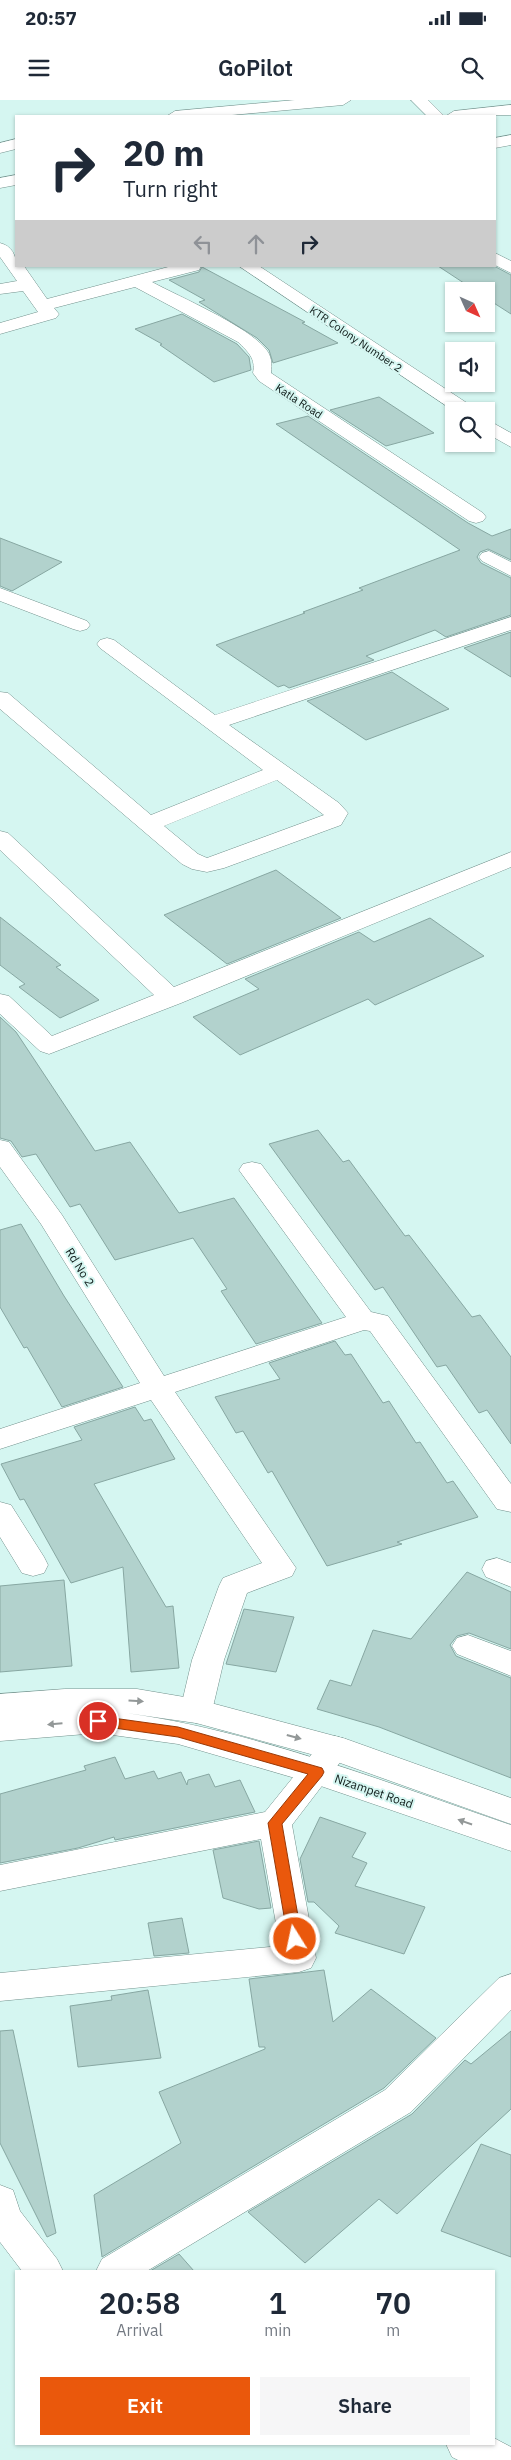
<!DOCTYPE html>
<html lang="en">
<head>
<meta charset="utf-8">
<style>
	body { margin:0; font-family:"IBM Plex Sans",sans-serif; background:#f6f6f7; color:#1f2937; height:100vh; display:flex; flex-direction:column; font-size:19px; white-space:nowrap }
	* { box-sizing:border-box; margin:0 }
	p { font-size:16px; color:#747a83 }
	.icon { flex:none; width:28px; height:28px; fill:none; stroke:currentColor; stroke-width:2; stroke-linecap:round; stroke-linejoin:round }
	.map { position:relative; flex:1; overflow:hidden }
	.side { position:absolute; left:15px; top:2170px; width:480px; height:175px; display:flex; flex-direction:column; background:#fff; border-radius:0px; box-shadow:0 1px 4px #0004 }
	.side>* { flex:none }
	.top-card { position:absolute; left:15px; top:15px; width:481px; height:152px; border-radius:0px; box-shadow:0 1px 4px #0004; background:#fff; color:#1f2937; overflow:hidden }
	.needle { width:32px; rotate:135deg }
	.tools { position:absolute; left:445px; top:182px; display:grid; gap:10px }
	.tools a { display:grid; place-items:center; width:50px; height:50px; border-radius:0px; background:#fff; box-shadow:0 1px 4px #0004; font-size:25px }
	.pin { position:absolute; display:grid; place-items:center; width:42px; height:42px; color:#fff; margin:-21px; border:2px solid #fff; border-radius:50%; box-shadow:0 1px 5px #0007 }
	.me { position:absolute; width:55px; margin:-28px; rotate:350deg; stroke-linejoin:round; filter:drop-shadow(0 0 4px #0008) }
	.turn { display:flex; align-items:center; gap:18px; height:105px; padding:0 25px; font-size:22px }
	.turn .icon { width:65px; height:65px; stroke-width:2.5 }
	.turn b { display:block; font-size:35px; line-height:42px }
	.lanes { display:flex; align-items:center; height:48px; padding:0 25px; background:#0003; justify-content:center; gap:25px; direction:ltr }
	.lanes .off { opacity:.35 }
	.eta { display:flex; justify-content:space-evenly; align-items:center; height:85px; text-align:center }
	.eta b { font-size:30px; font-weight:600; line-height:35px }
	.cta { display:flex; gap:10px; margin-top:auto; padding:10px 25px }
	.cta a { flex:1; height:58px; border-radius:0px; background:#ea580c; color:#fff; font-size:20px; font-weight:600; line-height:58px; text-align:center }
	.cta a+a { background:#f6f6f7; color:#1f2937 }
	.status { display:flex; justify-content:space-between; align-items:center; height:35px; padding:0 25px; background:#fff; direction:ltr }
	.status svg { height:14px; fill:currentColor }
	header { display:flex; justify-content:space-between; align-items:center; height:65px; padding:0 25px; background:#fff; font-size:22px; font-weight:600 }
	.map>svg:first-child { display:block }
	.building { fill:#b2d2cd; stroke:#87a7a2 }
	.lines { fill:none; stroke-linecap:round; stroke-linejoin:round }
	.minor-casing { stroke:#72918c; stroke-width:1 }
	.primary-casing { stroke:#72918c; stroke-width:1 }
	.minor { fill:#fff; fill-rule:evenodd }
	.primary { fill:#fff; fill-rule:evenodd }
	.oneway { fill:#939898 }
	.route { fill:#ea580c; stroke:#983908 }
	.labels { text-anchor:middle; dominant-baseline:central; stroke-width:4; stroke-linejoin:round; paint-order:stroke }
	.far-street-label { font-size:11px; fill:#0f1b19; stroke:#d5f6f1 }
	.street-label { font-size:12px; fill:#0f1b19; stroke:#d5f6f1 }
</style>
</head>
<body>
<div class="status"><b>20:57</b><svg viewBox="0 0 49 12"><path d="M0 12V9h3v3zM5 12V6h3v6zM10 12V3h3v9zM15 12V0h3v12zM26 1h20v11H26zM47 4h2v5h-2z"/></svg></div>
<header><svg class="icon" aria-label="menu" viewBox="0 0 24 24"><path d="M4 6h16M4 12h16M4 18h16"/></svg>GoPilot<svg class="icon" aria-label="search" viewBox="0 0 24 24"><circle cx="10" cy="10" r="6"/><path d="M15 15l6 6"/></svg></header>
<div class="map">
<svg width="511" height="2360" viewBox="0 0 511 2360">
	<rect width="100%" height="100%" fill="#d5f6f1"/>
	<path class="building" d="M 438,166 L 494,166 L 511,175 L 511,214 L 486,198 L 486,191 L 476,191 Z
		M 202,167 L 305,222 L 302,223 L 338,243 L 273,263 L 269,250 L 257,238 L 199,202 L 205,200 L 169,180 L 199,172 Z
		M 182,214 L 237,244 L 249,257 L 251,270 L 214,282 L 160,245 L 162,244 L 135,229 Z
		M 379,297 L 434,333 L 386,346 L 330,310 Z
		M 308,316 L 468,423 L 492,436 L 511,429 L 511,460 L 488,449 L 480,452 L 477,457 L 481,463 L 511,478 L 511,515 L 446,537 L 435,530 L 366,556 L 374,560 L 289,588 L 284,585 L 278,587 L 216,545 L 305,513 L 303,512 L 363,490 L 359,488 L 460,450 L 276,324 Z
		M 0,438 L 62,462 L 12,491 L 0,486 Z
		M 511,532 L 511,577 L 464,548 Z
		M 392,572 L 449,609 L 366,640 L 307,601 Z
		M 276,770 L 341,818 L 227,864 L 164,815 Z
		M 0,817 L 61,865 L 56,867 L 99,900 L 60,918 L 19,887 L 25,884 L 0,865 Z
		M 430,818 L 484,856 L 375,905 L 368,899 L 240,955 L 193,917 L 259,889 L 245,879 L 359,832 L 374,842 Z
		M 0,917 L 16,932 L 95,1051 L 130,1042 L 179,1113 L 234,1098 L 322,1223 L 256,1244 L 221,1191 L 227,1189 L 193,1138 L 115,1160 L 80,1104 L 70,1107 L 36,1054 L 22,1057 L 11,1041 L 0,1038 Z
		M 318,1030 L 343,1062 L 349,1060 L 405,1136 L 409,1135 L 472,1217 L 480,1215 L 511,1257 L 511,1344 L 487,1310 L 479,1313 L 446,1265 L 437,1267 L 383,1187 L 375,1190 L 269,1044 Z
		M 21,1124 L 64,1196 L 123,1287 L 62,1307 L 27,1247 L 24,1248 L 0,1207 L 0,1130 Z
		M 335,1241 L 345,1255 L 351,1254 L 383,1303 L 389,1301 L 416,1343 L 420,1342 L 447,1383 L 453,1381 L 478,1417 L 397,1442 L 402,1444 L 327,1466 L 272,1371 L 268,1373 L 243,1331 L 236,1333 L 215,1297 L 280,1279 L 269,1263 Z
		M 135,1307 L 144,1321 L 151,1319 L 175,1359 L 94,1384 L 166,1507 L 173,1506 L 179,1568 L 131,1572 L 123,1467 L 71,1483 L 24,1399 L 20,1400 L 1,1364 L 82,1340 L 74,1327 Z
		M 467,1472 L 511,1492 L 511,1549 L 469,1533 L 457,1536 L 450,1545 L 456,1556 L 511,1578 L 511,1678 L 379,1627 L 317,1609 L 330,1580 L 351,1586 L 373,1530 L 411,1539 Z
		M 64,1480 L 72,1566 L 0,1572 L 0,1486 Z
		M 244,1509 L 294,1517 L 276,1572 L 226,1564 Z
		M 115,1657 L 125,1679 L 154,1671 L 158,1679 L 181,1672 L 187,1685 L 188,1680 L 209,1674 L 215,1687 L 240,1680 L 255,1712 L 115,1740 L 114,1737 L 78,1748 L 0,1763 L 0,1694 L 86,1670 L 84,1666 Z
		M 320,1717 L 366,1733 L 352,1757 L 367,1763 L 355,1786 L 425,1807 L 404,1854 L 335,1833 L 339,1826 L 314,1802 L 308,1802 L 300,1759 Z
		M 259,1741 L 271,1808 L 259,1809 L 223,1798 L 213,1750 Z
		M 182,1818 L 189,1853 L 154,1856 L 148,1823 Z
		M 324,1870 L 333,1922 L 371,1889 L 436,1938 L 384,1988 L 102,2157 L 94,2095 L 181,2043 L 159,1992 L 265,1949 L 265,1947 L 259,1947 L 249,1879 Z
		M 148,1890 L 161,1958 L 78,1967 L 70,1906 L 112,1900 L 111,1896 Z
		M 13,1930 L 56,2133 L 47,2137 L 0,2043 L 0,1931 Z
		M 511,1931 L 511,2009 L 397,2114 L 379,2099 L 305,2163 L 248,2112 L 412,2014 L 465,1960 L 471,1964 Z
		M 481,2044 L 511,2055 L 511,2157 L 441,2131 Z
		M 179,2154 L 194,2171 L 150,2171 Z"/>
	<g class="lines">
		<defs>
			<path id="minor" d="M 295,0 L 351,0 L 343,5 L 221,16 L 167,16 L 175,11 Z
				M 411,0 L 428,0 L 444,16 L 427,16 Z
				M 511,5 L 511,15 L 446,16 L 454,11 Z
				M 511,35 L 511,45 L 495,48 L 495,38 Z
				M 16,39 L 16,49 L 0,53 L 0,43 Z
				M 16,75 L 16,85 L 0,88 L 0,78 Z
				M 0,143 C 12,146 16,155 16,166 L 24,166 L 47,199 L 172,166 L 201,166 L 199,170 L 152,182 C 182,198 245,225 265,248 C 272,256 272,264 271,273 L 483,413 L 486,417 L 483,421 L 476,423 L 469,421 L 259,281 L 253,273 C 256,258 248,252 238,242 L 135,187 L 54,208 L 59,214 L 56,218 L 0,234 L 0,223 L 38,212 L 23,191 L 0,194 L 0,184 L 17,181 L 0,157 Z
				M 495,153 L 511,161 L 511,173 L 495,165 Z
				M 239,166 L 259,166 L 473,307 L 475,311 L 454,311 Z
				M 486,319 L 511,333 L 511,347 L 486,333 Z
				M 489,451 L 511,462 L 511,476 L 482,461 L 479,457 L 482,453 Z
				M 0,488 L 87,521 L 90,525 L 87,529 L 80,531 L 73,529 L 0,501 Z
				M 511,517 L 511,530 L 229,625 L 339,703 L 348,713 L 341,725 L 224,768 L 207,772 L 192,769 L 182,764 L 0,609 L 0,592 L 8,593 L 151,715 L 263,670 L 100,548 L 97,544 L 100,540 L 107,538 L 114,540 L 215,615 ZM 277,680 L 324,715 L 207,758 L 198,754 L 164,726 Z
				M 0,731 L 8,733 L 174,887 L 511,752 L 511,767 L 181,903 L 49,954 L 40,951 L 0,914 L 0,894 L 9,896 L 52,936 L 154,895 L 0,750 Z
				M 0,1040 L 9,1042 L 62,1115 L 164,1276 L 346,1217 L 239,1070 L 243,1064 L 252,1062 L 261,1064 L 371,1212 L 388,1216 L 511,1384 L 511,1412 L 497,1409 L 370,1231 L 364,1230 L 175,1292 L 296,1468 L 292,1476 L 247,1493 L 224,1560 L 212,1611 L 207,1619 L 196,1623 L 185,1619 L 180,1611 L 192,1560 L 219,1486 L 223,1478 L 262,1463 L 151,1300 L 0,1349 L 0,1329 L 140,1283 L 41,1124 L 0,1067 Z
				M 0,1402 L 11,1405 L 44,1457 L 48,1465 L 44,1473 L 33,1476 L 22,1473 L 0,1437 Z
				M 497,1458 L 511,1463 L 511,1487 L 486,1477 L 482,1469 L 486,1461 Z
				M 468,1535 L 511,1551 L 511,1576 L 457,1554 L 452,1546 L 457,1538 Z
				M 335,1636 L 346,1639 L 351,1648 L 292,1725 L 316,1858 L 311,1868 L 299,1872 L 0,1901 L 0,1873 L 280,1846 L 261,1739 L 0,1791 L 0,1765 L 265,1712 L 324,1639 Z
				M 511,1874 L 511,1910 L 411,2012 L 147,2171 L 96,2171 L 102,2159 L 385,1990 L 499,1878 Z
				M 0,2085 L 13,2090 L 20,2111 L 57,2159 L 63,2171 L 22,2171 L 0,2142 Z
				M 494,2338 L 511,2347 L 511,2360 L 458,2360 L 452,2357 L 446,2344 L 494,2344 Z"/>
			<path id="primary" d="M 65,1589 L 137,1589 L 196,1599 L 346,1639 L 511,1698 L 511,1724 L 329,1659 L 196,1623 L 126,1613 C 256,1631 387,1683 511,1725 L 511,1751 L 312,1683 L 178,1644 L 98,1633 L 0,1641 L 0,1594 Z"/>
		</defs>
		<use href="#minor" class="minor-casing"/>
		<use href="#primary" class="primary-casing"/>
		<use href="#minor" class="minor"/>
		<use href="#primary" class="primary"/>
	</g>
	<defs><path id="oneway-solid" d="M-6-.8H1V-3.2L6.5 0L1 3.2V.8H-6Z" transform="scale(1.25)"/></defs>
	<g class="oneway">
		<use href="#oneway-solid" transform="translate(136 1601) rotate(4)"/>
		<use href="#oneway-solid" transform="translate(55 1624) rotate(175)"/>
		<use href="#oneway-solid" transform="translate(294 1637) rotate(15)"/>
		<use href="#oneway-solid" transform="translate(465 1722) rotate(-161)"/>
	</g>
	<path class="route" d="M 98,1616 L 178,1627 L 322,1668 L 324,1672 L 322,1676 L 282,1724 L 302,1839 L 300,1843 L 290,1843 L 288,1839 L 268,1723 L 308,1674 L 178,1637 L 93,1625 L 91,1621 L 93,1617 Z"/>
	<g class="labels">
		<g class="far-street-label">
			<text transform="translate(356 239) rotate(34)">KTR Colony Number 2</text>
			<text transform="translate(299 301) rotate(33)">Katla Road</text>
		</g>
		<g class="street-label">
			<text transform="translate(80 1167) rotate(58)">Rd No 2</text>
			<text transform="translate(374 1691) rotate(19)">Nizampet Road</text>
		</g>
	</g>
</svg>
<div class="tools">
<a><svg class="needle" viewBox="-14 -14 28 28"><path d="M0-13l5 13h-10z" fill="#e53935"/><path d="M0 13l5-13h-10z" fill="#747a83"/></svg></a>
<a><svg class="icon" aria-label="sound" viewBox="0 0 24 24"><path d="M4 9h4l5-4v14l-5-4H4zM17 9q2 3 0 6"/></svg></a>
<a><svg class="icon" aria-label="search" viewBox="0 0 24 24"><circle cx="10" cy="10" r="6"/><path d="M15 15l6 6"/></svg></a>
</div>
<div class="pin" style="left:98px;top:1621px;background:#d93025"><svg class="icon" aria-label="arrive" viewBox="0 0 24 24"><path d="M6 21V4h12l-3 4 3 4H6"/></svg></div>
<svg class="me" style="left:295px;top:1839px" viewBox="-20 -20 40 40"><circle r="17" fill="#ea580c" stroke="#fff" stroke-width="3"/><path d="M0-11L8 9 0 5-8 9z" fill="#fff"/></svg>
<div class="top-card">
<div class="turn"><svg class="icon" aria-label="right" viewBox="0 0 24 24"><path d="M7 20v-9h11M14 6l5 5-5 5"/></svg><div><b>20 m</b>Turn right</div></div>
<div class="lanes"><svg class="icon off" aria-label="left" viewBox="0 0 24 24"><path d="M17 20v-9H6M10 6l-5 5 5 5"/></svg><svg class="icon off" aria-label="ahead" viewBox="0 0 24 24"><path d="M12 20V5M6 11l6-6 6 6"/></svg><svg class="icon" aria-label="right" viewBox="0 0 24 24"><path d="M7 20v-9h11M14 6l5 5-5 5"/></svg></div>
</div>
<section class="side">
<div class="eta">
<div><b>20:58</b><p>Arrival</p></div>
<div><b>1</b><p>min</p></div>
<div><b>70</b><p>m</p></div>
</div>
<div class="cta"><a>Exit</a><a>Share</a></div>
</section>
</div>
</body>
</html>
